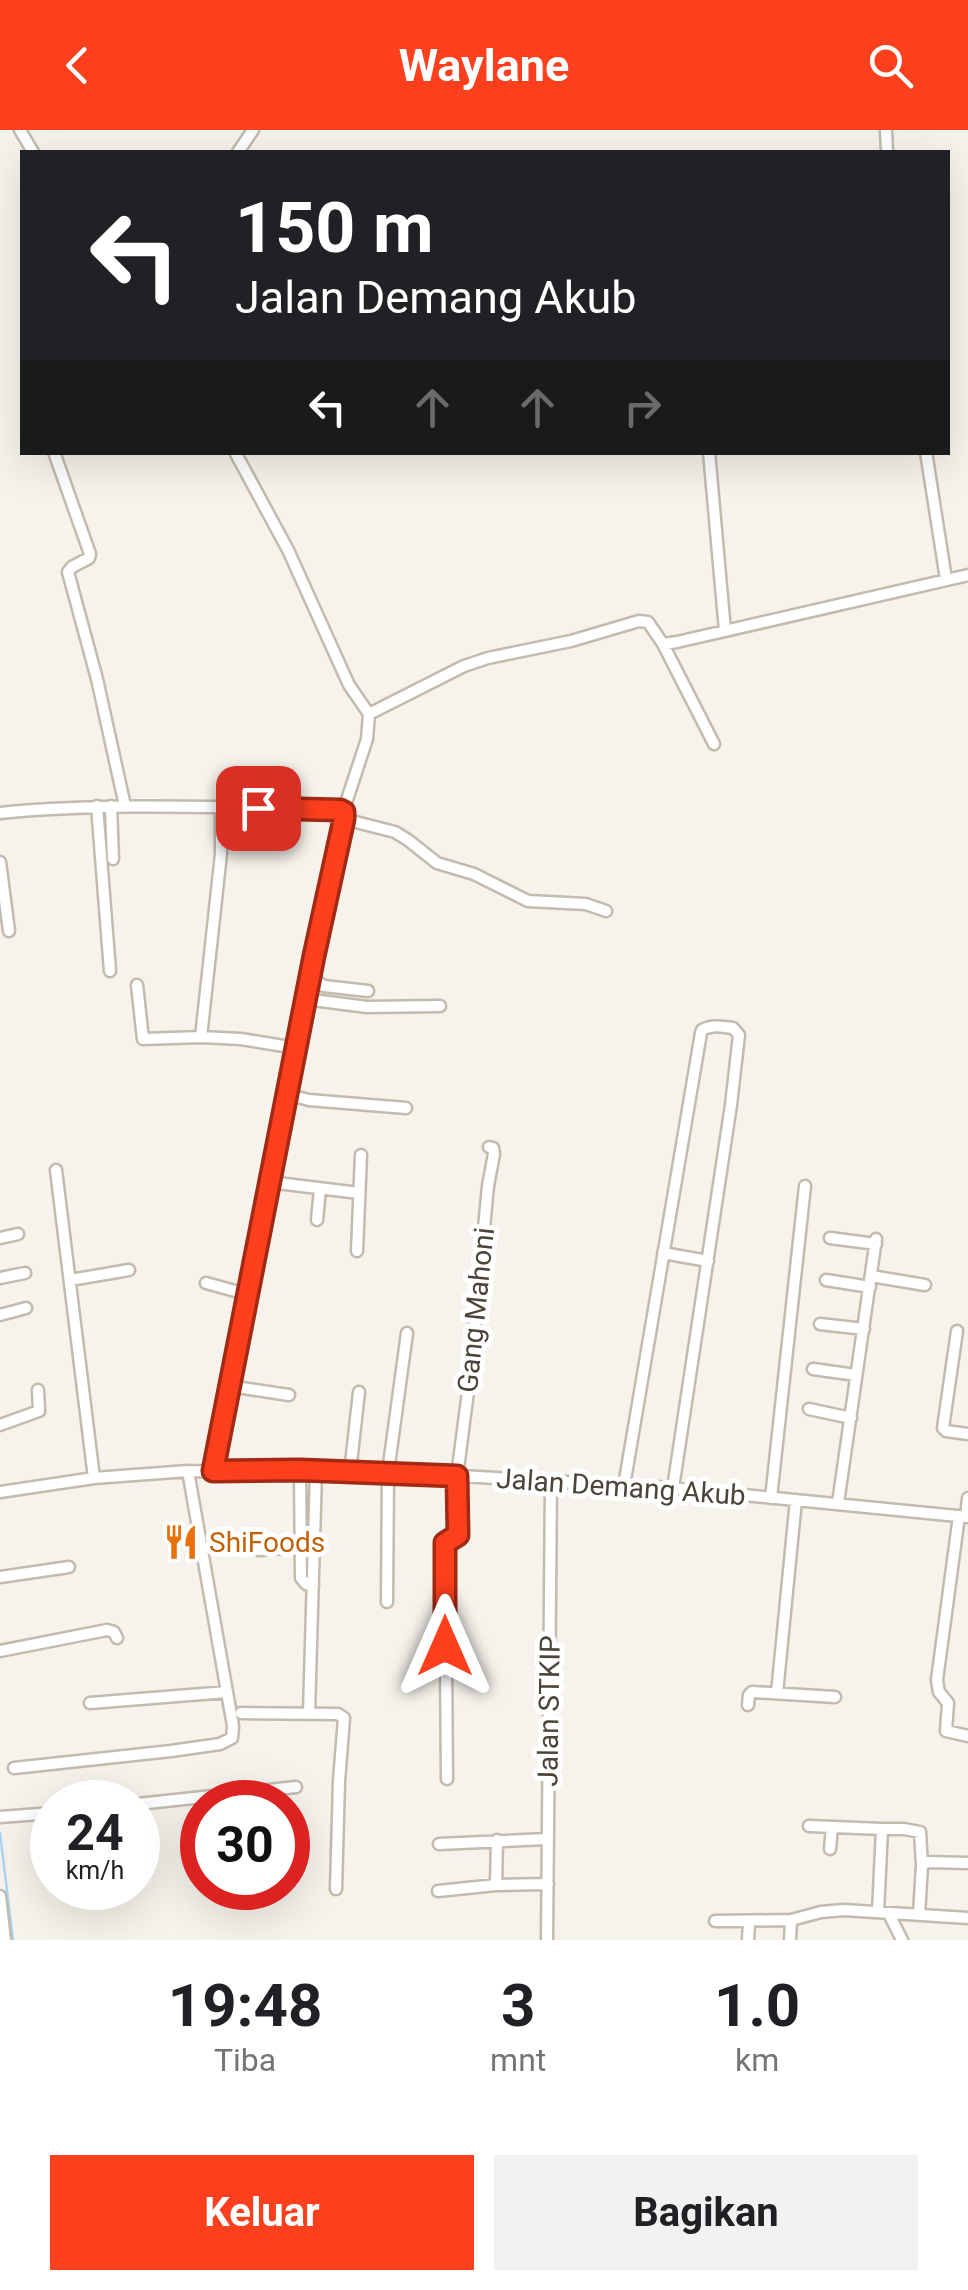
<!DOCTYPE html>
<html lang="id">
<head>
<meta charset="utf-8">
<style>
	body { margin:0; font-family:Roboto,sans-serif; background:#f2f2f2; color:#202124; height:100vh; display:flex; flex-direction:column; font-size:38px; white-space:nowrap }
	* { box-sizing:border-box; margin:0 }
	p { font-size:32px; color:#757577 }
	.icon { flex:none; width:55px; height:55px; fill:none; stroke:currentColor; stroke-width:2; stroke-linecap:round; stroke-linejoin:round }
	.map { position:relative; height:1810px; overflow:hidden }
	.side { display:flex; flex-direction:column; background:#fff; flex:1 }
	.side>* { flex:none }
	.hud { position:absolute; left:20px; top:20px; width:930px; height:305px; border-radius:0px; box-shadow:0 10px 40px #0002; background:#202124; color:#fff; overflow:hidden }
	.speed { position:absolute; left:30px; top:1650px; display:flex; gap:20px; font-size:50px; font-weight:700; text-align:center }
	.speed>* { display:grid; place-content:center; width:130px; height:130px; border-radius:50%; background:#fff; box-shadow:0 10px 40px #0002; line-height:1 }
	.speed small { font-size:25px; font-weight:400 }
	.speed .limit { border:15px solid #d22; background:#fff; color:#111 }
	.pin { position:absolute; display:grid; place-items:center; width:85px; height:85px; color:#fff; margin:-42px; border-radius:20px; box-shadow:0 5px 15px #0006 }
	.me { position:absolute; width:110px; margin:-55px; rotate:0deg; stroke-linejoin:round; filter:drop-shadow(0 0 8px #0008) }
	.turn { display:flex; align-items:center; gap:35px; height:210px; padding:0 50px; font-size:45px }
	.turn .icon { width:130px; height:130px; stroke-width:2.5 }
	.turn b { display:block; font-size:70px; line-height:85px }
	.lanes { display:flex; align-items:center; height:95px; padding:0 50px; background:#0003; justify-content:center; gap:50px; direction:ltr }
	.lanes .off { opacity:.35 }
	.eta { display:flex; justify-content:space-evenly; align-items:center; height:170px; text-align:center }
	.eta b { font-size:60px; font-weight:700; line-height:70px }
	.cta { display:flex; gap:20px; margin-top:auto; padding:20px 50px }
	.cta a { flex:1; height:115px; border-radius:0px; background:#fc3f1d; color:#fff; font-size:40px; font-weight:700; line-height:115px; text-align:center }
	.cta a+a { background:#f2f2f2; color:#202124 }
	header { display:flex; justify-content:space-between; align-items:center; height:130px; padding:0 50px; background:#fc3f1d; color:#fff; font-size:45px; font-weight:700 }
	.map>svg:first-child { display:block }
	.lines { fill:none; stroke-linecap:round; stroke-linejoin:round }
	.stream { stroke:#a9d4f2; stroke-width:2.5 }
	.minor-casing { stroke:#c2bbae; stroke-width:15 }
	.minor { stroke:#fff; stroke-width:10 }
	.route-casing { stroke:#a42913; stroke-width:25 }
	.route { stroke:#fc3f1d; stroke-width:18 }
	.labels { text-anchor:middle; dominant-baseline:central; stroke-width:10; stroke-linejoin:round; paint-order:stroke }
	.street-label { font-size:28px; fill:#4b4439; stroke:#fff }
	.food-label { font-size:28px; fill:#c56008; stroke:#fff; text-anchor:start }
</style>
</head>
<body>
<header><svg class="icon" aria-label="back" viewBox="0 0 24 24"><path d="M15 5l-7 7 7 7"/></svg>Waylane<svg class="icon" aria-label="search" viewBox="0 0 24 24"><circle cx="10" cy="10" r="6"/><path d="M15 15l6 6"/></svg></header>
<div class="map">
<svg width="968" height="1810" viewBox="0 0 968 1810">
	<rect width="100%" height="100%" fill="#f6f3ec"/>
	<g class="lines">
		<path class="stream" d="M 0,1703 L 13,1810"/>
		<defs>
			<path id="minor" d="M 20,0 L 33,22
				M 886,0 L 887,22
				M 238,22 L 253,0
				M 54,322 L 90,424 L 89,428 L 72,437 L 68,442 L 97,549 L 125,676
				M 709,322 L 725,501
				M 926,322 L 946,449
				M 663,514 L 714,614
				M 369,584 L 464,536 L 488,528 L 571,511 L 639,491 L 648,492 L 663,514 L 677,512 L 968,445
				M 97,676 L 110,841
				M 111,676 L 113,729
				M 0,683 C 113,672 226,678 339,679 L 343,682
				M 344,689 L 395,702 L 408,710 L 437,733 L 474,744 L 528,771 L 586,774 L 606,781
				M 0,732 L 9,801
				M 310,847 L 324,856 L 368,861
				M 137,855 L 143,909 L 201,907 L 241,909 L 296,918
				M 305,869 L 367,877 L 440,876
				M 201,907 L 221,724 L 221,677
				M 286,964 L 309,970 L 406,978
				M 56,1040 L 94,1348
				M 269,1052 L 359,1063
				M 317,1090 L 320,1059
				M 0,1108 L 18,1104
				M 830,1108 L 876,1114
				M 357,1121 L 361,1025
				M 663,1123 L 708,1131
				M 871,1146 L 925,1155
				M 0,1148 L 25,1143
				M 70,1150 L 129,1140
				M 826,1150 L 870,1157
				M 206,1153 L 246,1164
				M 0,1185 L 26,1178
				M 820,1194 L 864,1199
				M 957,1201 L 943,1298 L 946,1301 L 968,1304
				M 813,1239 L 856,1245
				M 229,1256 L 289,1265
				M 809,1279 L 851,1288
				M 0,1295 L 39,1281 L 38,1260
				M 300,1340 L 301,1448 L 306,1454 L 313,1456
				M 213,1341 L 310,847 L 344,690 L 343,682 L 367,609 L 369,584 L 349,555 L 288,420 L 235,322
				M 350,1342 L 359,1262
				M 624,1356 L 701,903 L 702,900 C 712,894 722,897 733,898 L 739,905 L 731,975 L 673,1358
				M 0,1362 L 94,1348 L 188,1341 L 388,1342 L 673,1358 L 968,1387
				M 771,1368 L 805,1056
				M 838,1373 L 876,1109
				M 959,1386 L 937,1550 L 939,1562 L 948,1573 L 946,1601 L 968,1606
				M 966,1387 L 968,1368
				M 259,1420 L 301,1417
				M 0,1447 L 69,1437
				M 387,1472 L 388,1342 L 407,1203
				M 0,1521 L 107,1500 L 114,1502 L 117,1508
				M 777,1563 L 796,1370
				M 90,1573 L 227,1562
				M 748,1575 L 749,1565 L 752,1562 L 835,1567
				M 241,1583 L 338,1584 L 344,1588 L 339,1651 L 336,1759
				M 309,1583 L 316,1341
				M 14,1638 L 171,1621 L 220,1614 L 232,1608 L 233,1596 L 188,1341
				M 447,1649 L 445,1413 L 458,1405 L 457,1346 L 469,1254 L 488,1056 L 494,1024 L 493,1018 L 489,1017
				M 138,1674 L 296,1657
				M 0,1687 L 52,1683
				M 809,1696 L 882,1699
				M 439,1714 L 547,1709
				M 830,1719 L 832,1697
				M 496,1755 L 497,1710
				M 438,1761 L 496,1755 L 548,1754
				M 0,1766 L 5,1810
				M 878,1782 L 882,1699 L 904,1699 L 920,1702 L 922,1735
				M 889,1784 L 902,1810
				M 919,1785 L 922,1735 L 927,1732 L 968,1733
				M 715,1791 L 791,1790 L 821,1782 L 844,1780 L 968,1788
				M 547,1810 L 551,1351
				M 748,1810 L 749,1792
				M 790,1810 L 791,1790"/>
		</defs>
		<use href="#minor" class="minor-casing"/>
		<use href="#minor" class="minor"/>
	</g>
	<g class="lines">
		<defs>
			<path id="route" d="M 258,678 L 340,680 L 344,682 L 344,689 L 314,826 L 213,1341 L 300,1340 L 457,1346 L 458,1405 L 445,1413 L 445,1516"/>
		</defs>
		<use href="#route" class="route-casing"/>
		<use href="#route" class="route"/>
	</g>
	<defs>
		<symbol id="restaurant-bare" viewBox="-9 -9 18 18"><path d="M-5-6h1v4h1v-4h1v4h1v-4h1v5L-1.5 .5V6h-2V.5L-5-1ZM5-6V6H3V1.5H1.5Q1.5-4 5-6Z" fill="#e8710a" stroke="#fff" stroke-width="2.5" paint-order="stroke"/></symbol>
	</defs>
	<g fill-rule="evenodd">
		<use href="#restaurant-bare" x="156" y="1387" width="50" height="50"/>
	</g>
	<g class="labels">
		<g class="street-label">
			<text transform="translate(476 1180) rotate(-84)">Gang Mahoni</text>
			<text transform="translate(621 1357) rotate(4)">Jalan Demang Akub</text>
			<text transform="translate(549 1581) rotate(-89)">Jalan STKIP</text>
		</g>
		<g class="food-label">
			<text x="209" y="1412">ShiFoods</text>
		</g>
	</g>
</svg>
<div class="speed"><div>24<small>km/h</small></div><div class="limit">30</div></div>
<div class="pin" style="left:258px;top:678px;background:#d93025"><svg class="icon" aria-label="arrive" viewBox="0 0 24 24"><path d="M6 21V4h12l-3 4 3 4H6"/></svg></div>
<svg class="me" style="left:445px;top:1516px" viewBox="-20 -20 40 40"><path d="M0-17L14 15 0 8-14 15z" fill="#fc3f1d" stroke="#fff" stroke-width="4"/></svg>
<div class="hud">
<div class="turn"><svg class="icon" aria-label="left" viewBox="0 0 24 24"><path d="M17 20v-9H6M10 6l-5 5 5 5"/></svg><div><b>150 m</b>Jalan Demang Akub</div></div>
<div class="lanes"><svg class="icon" aria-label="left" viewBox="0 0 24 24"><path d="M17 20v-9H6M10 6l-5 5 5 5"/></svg><svg class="icon off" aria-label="ahead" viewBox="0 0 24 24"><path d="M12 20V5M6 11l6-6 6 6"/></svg><svg class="icon off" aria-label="ahead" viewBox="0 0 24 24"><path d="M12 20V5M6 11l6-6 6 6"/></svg><svg class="icon off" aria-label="right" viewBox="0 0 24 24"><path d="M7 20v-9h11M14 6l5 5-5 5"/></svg></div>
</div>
</div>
<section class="side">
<div class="eta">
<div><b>19:48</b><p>Tiba</p></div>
<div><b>3</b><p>mnt</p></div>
<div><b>1.0</b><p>km</p></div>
</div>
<div class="cta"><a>Keluar</a><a>Bagikan</a></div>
</section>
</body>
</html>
